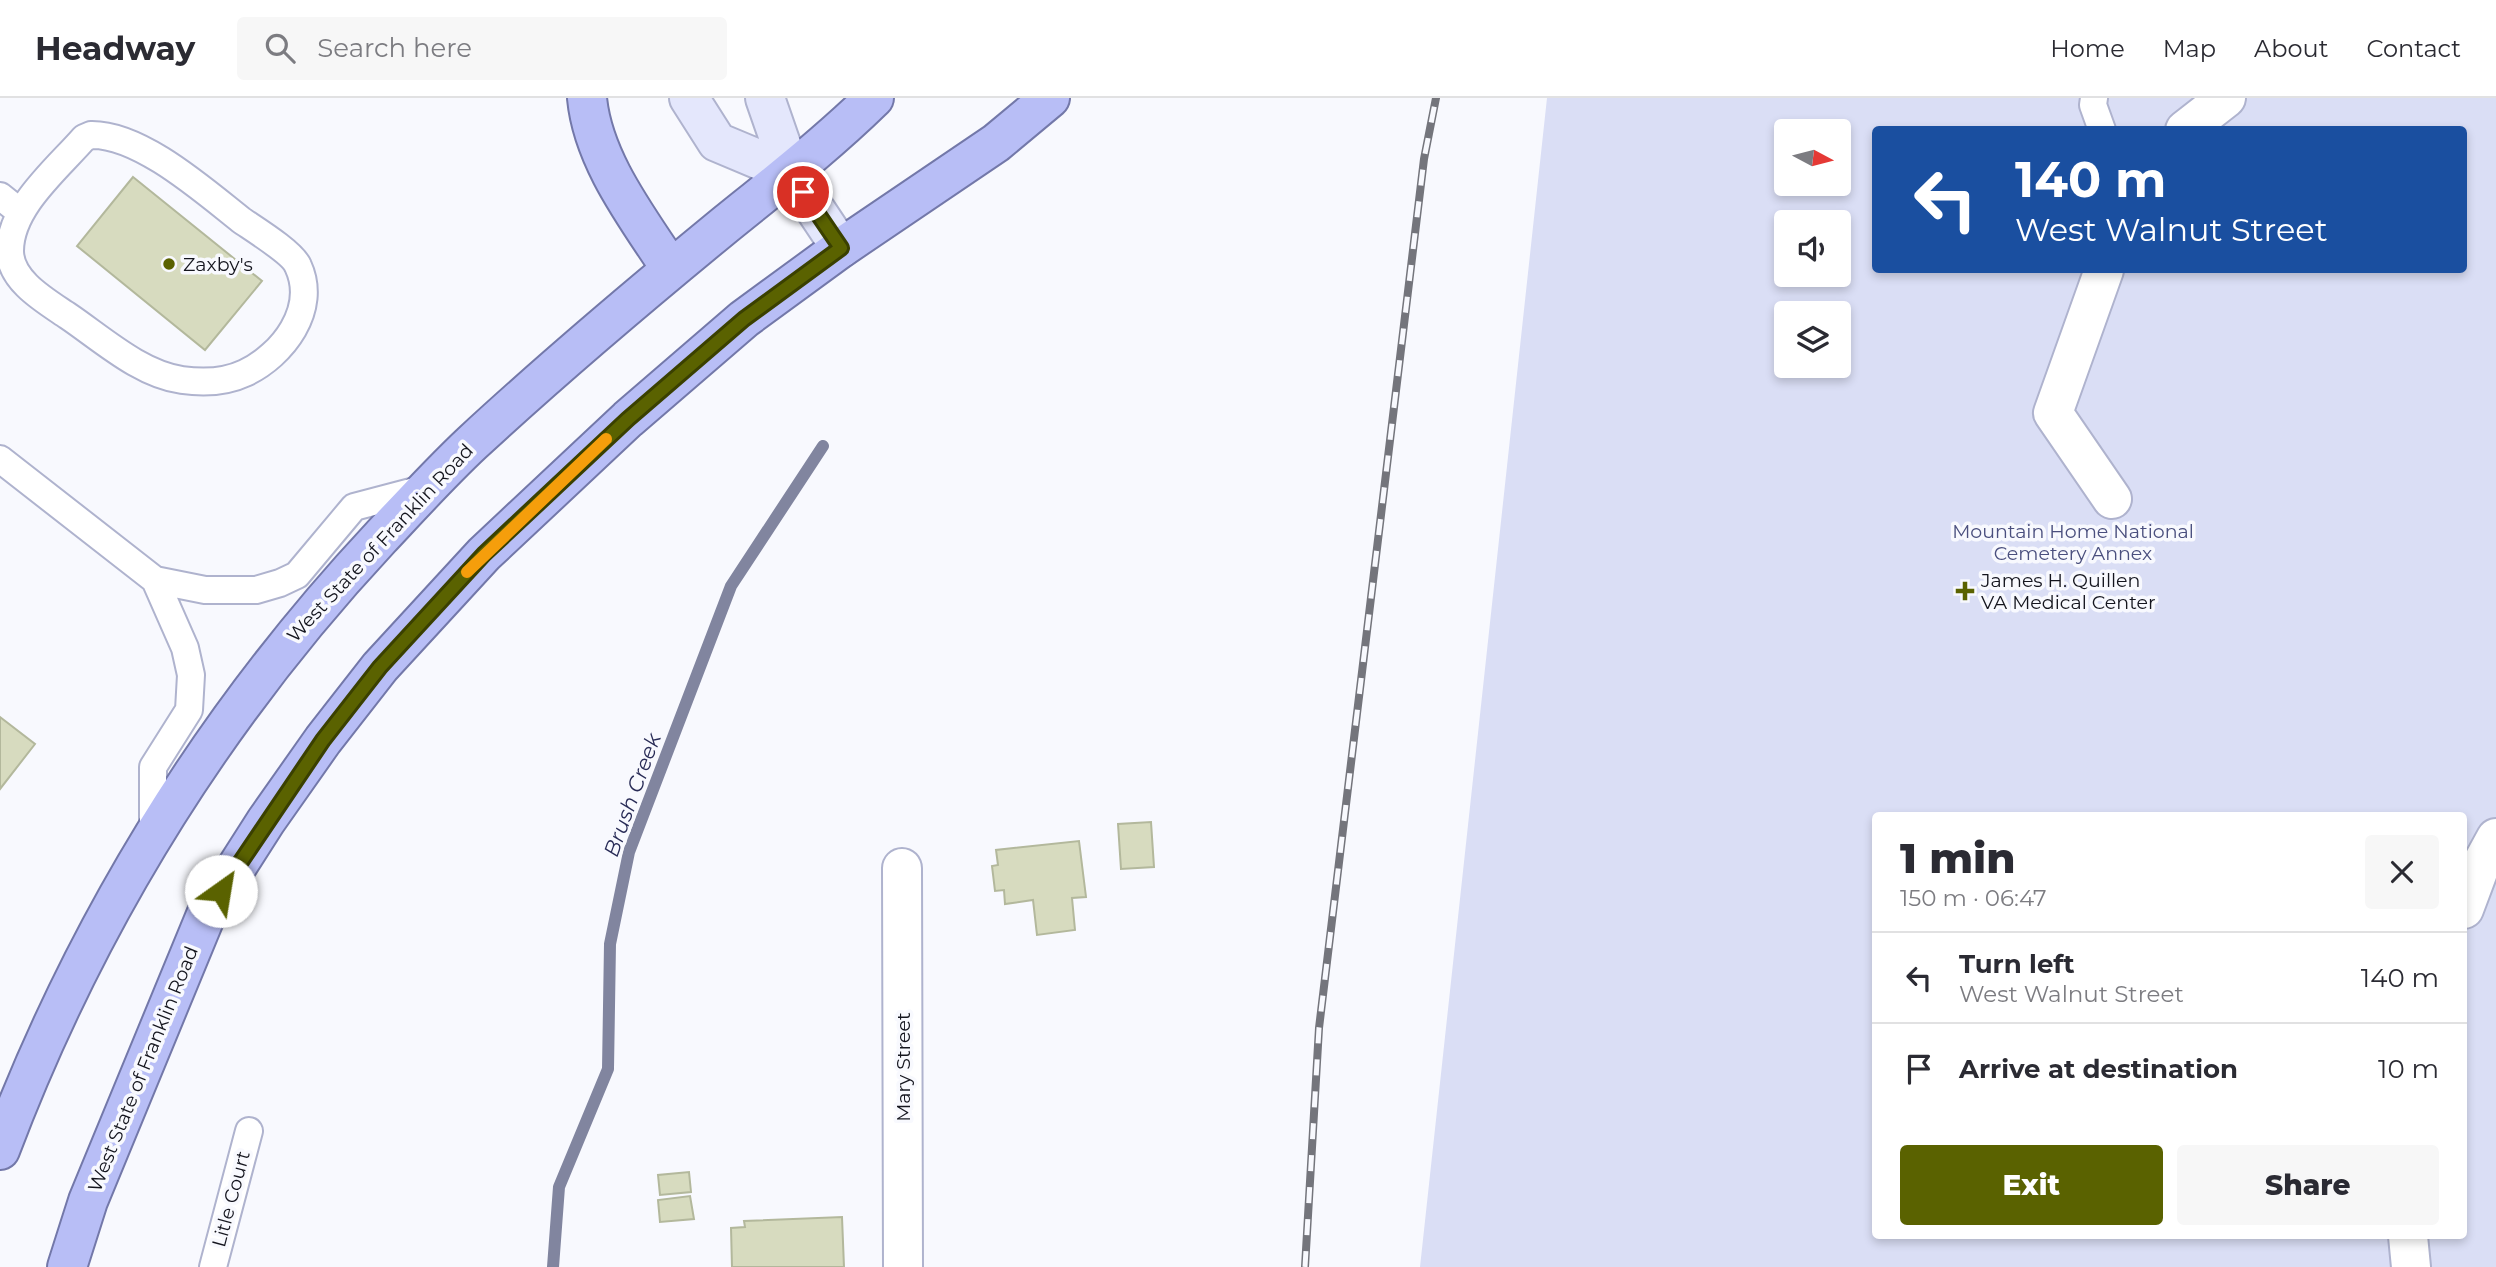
<!DOCTYPE html>
<html lang="en">
<head>
<meta charset="utf-8">
<style>
	body { margin:0; font-family:Montserrat,sans-serif; background:#f7f7f7; color:#2b2b33; height:100vh; display:flex; flex-direction:column; font-size:26px; white-space:nowrap }
	* { box-sizing:border-box; margin:0 }
	p { font-size:23px; color:#7c7c81 }
	.icon { flex:none; width:38px; height:38px; fill:none; stroke:currentColor; stroke-width:2; stroke-linecap:round; stroke-linejoin:round }
	.map { position:relative; flex:1; overflow:hidden }
	.details { position:absolute; left:1872px; top:714px; width:595px; height:427px; display:flex; flex-direction:column; background:#fff; border-radius:7px; box-shadow:0 4px 10px #0003 }
	.details>* { flex:none }
	.banner { position:absolute; left:1872px; top:28px; width:595px; height:147px; border-radius:7px; box-shadow:0 4px 10px #0003; background:#1a4fa0; color:#fff; overflow:hidden }
	.needle { width:46px; rotate:97deg }
	.controls { position:absolute; left:1774px; top:21px; display:grid; gap:14px }
	.controls a { display:grid; place-items:center; width:77px; height:77px; border-radius:7px; background:#fff; box-shadow:0 4px 10px #0003; font-size:35px }
	.pin { position:absolute; display:grid; place-items:center; width:60px; height:60px; color:#fff; margin:-30px; border:4px solid #fff; border-radius:50%; box-shadow:0 2px 7px #0007 }
	.me { position:absolute; width:77px; margin:-38px; rotate:32deg; stroke-linejoin:round; filter:drop-shadow(0 0 5px #0008) }
	.turn { display:flex; align-items:center; gap:24px; height:147px; padding:0 28px; font-size:32px }
	.turn .icon { width:91px; height:91px; stroke-width:2.5 }
	.turn b { display:block; font-size:49px; line-height:60px }
	.round { display:grid; place-items:center; flex:none; width:74px; height:74px; border-radius:7px; background:#f7f7f7 }
	.headline { display:flex; align-items:center; justify-content:space-between; height:119px; padding:0 28px }
	h1 { font-size:42px; font-weight:800; line-height:52px }
	.cta { display:flex; gap:14px; margin-top:auto; padding:14px 28px }
	.cta a { flex:1; height:80px; border-radius:7px; background:#5a6200; color:#fff; font-size:28px; font-weight:800; line-height:80px; text-align:center }
	.cta a+a { background:#f7f7f7; color:#2b2b33 }
	ul { padding:0; list-style:none }
	li { display:flex; align-items:center; gap:21px; height:91px; padding:0 28px; border-top:2px solid #e1e1e2 }
	li div { flex:1 }
	li b { display:block; font-size:26px }
	li em { font-style:normal }
	header { display:flex; align-items:center; gap:42px; box-sizing:border-box; height:98px; padding:0 35px; background:#fff; border-bottom:2px solid #e1e1e2 }
	header strong { font-size:33px }
	nav { display:flex; gap:38px; margin-inline-start:auto; font-size:24px }
	.search { width:490px; height:63px; background:#f7f7f7; display:flex; align-items:center; gap:18px; box-sizing:border-box; padding:0 24px; border-radius:7px; color:#7c7c81; font-size:26px }
	.map>svg:first-child { display:block }
	.green { fill:#dadef5; fill-rule:evenodd }
	.lines { fill:none; stroke-linecap:round; stroke-linejoin:round }
	.stream { stroke:#81859f; stroke-width:12 }
	.building { fill:#d7dbbf; stroke:#b3b89c; stroke-width:2 }
	.service-casing { stroke:#afb3ce; stroke-width:30 }
	.minor-casing { stroke:#afb3ce; stroke-width:42 }
	.secondary-casing { stroke:#afb3ce; stroke-width:42 }
	.trunk-casing { stroke:#7378a9; stroke-width:42 }
	.service { stroke:#fff; stroke-width:26 }
	.minor { stroke:#fff; stroke-width:38 }
	.secondary { stroke:#e4e7fc; stroke-width:38 }
	.trunk { stroke:#b8bef6; stroke-width:38 }
	.rail-casing { stroke:#74757c; stroke-width:8 }
	.rail { stroke:#f8f9fe; stroke-width:5; stroke-dasharray:16; stroke-linecap:butt }
	.route-casing { stroke:#3a4000; stroke-width:18 }
	.route { stroke:#5a6200; stroke-width:12 }
	.slow { stroke:#f59e0b; stroke-width:12 }
	.poi-dot { fill:#5a6200; stroke:#f8f9fe; stroke-width:2.5 }
	.labels { text-anchor:middle; dominant-baseline:central; stroke-width:7; stroke-linejoin:round; paint-order:stroke }
	.poi-label { font-size:19px; fill:#14151e; stroke:#f8f9fe; text-anchor:start }
	.park-label { font-size:19px; fill:#4a4f7e; stroke:#f8f9fe }
	.street-label { font-size:19px; fill:#14151e; stroke:#f8f9fe }
	.water-label { font-size:21px; font-style:italic; fill:#292c57; stroke:#f8f9fe }
</style>
</head>
<body>
<header>
<strong>Headway</strong>
<div class="search"><svg class="icon" aria-label="search" viewBox="0 0 24 24"><circle cx="10" cy="10" r="6"/><path d="M15 15l6 6"/></svg>Search here</div>
<nav><a>Home</a><a>Map</a><a>About</a><a>Contact</a></nav>
</header>
<div class="map">
<svg width="2496" height="1169" viewBox="0 0 2496 1169">
	<rect width="100%" height="100%" fill="#f8f9fe"/>
	<path class="green" d="M 1547,0 L 2496,0 L 2496,1169 L 1420,1169 ZM 1876,32 L 2464,32 L 2464,172 L 1876,172 ZM 1787,33 L 1839,33 L 1839,86 L 1787,86 ZM 1787,124 L 1839,124 L 1839,177 L 1787,177 ZM 1787,215 L 1839,215 L 1839,268 L 1787,268 ZM 1876,718 L 2464,718 L 2464,1138 L 1876,1138 Z"/>
	<g class="lines">
		<path class="stream" d="M 553,1169 L 559,1089 L 608,971 L 610,846 L 629,754 L 731,488 L 823,348"/>
	</g>
	<path class="building" d="M 133,79 L 262,183 L 205,252 L 77,148 Z
		M 0,619 L 35,646 L 0,691 Z
		M 1151,724 L 1154,769 L 1121,771 L 1118,726 Z
		M 1079,743 L 1086,799 L 1072,800 L 1075,832 L 1037,837 L 1033,802 L 1005,806 L 1004,792 L 995,793 L 992,768 L 998,767 L 996,752 Z
		M 689,1074 L 691,1094 L 660,1097 L 658,1077 Z
		M 690,1098 L 694,1121 L 660,1124 L 658,1102 Z
		M 842,1119 L 844,1169 L 732,1169 L 731,1130 L 745,1129 L 744,1123 Z"/>
	<g class="lines">
		<defs>
			<path id="service" d="M 2094,0 L 2093,7 L 2102,32
				M 91,37 C 140,36 203,92 241,122 C 254,131 293,155 298,168 C 318,211 283,257 245,275 C 226,284 203,285 182,282 C 140,276 102,241 68,218 C 46,203 10,183 10,153 C 10,109 57,71 84,40 Z
				M 0,98 L 20,114
				M 0,361 L 155,482 L 205,492 L 256,492 L 280,485 L 297,477 L 354,409 L 426,390
				M 153,737 L 153,669 L 189,612 L 191,577 L 185,550 L 155,482
				M 213,1169 L 249,1033"/>
			<path id="minor" d="M 2185,32 L 2226,0
				M 2104,172 L 2053,315 L 2112,401
				M 902,770 L 903,1169
				M 2464,811 L 2479,771 L 2496,740
				M 2408,1138 L 2411,1169"/>
			<path id="secondary" d="M 689,0 L 717,44 L 791,75
				M 765,0 L 791,75 L 841,150"/>
			<path id="trunk" d="M 587,0 C 593,63 638,120 671,171
				M 0,1052 C 87,822 212,620 380,440 C 410,408 440,375 472,345 C 552,271 636,200 720,131 C 773,88 826,47 874,0
				M 67,1169 L 88,1103 L 206,817 L 266,723 L 323,642 L 380,569 L 484,456 L 628,321 L 744,221 L 841,150 L 996,45 L 1050,0"/>
		</defs>
		<use href="#service" class="service-casing"/>
		<use href="#minor" class="minor-casing"/>
		<use href="#secondary" class="secondary-casing"/>
		<use href="#trunk" class="trunk-casing"/>
		<use href="#service" class="service"/>
		<use href="#minor" class="minor"/>
		<use href="#secondary" class="secondary"/>
		<use href="#trunk" class="trunk"/>
		<defs>
			<path id="rail" d="M 1305,1169 L 1319,930 L 1424,61 L 1436,0"/>
		</defs>
		<use href="#rail" class="rail-casing"/>
		<use href="#rail" class="rail"/>
	</g>
	<g class="lines">
		<defs>
			<path id="route" d="M 221,793 L 323,642 L 380,569 L 484,456 L 628,321 L 744,221 L 841,150 L 803,94"/>
		</defs>
		<use href="#route" class="route-casing"/>
		<use href="#route" class="route"/>
		<path class="slow" d="M 467,474 L 606,341"/>
	</g>
	<g class="poi-dot">
		<circle cx="169" cy="166" r="7"/>
		<path d="M1961.5 482.5h7v7h7v7h-7v7h-7v-7h-7v-7h7z"/>
	</g>
	<g class="labels">
		<g class="poi-label">
			<text x="183" y="166">Zaxby's</text>
			<text x="1981" y="482">James H. Quillen<tspan x="1981" dy="22">VA Medical Center</tspan></text>
		</g>
		<g class="park-label">
			<text x="2073" y="433">Mountain Home National<tspan x="2073" dy="22">Cemetery Annex</tspan></text>
		</g>
		<g class="street-label">
			<text transform="translate(380 445) rotate(-47)">West State of Franklin Road</text>
			<text transform="translate(903 969) rotate(-90)">Mary Street</text>
			<text transform="translate(143 971) rotate(-68)">West State of Franklin Road</text>
			<text transform="translate(231 1101) rotate(-75)">Litle Court</text>
		</g>
		<g class="water-label">
			<text transform="translate(632 697) rotate(-70)">Brush Creek</text>
		</g>
	</g>
</svg>
<div class="controls">
<a><svg class="needle" viewBox="-14 -14 28 28"><path d="M0-13l5 13h-10z" fill="#e53935"/><path d="M0 13l5-13h-10z" fill="#7c7c81"/></svg></a>
<a><svg class="icon" aria-label="sound" viewBox="0 0 24 24"><path d="M4 9h4l5-4v14l-5-4H4zM17 9q2 3 0 6"/></svg></a>
<a><svg class="icon" aria-label="layers" viewBox="0 0 24 24"><path d="M12 4l9 5-9 5-9-5zM3 14l9 5 9-5"/></svg></a>
</div>
<div class="pin" style="left:803px;top:94px;background:#d93025"><svg class="icon" aria-label="arrive" viewBox="0 0 24 24"><path d="M6 21V4h12l-3 4 3 4H6"/></svg></div>
<svg class="me" style="left:221px;top:793px" viewBox="-20 -20 40 40"><circle r="19" fill="#fff"/><path d="M0-13L10 11 0 6-10 11z" fill="#5a6200"/></svg>
<div class="banner">
<div class="turn"><svg class="icon" aria-label="left" viewBox="0 0 24 24"><path d="M17 20v-9H6M10 6l-5 5 5 5"/></svg><div><b>140 m</b>West Walnut Street</div></div>
</div>
<section class="details">
<div class="headline"><div><h1>1 min</h1><p>150 m · 06:47</p></div><a class="round"><svg class="icon" aria-label="close" viewBox="0 0 24 24"><path d="M6 6l12 12M18 6L6 18"/></svg></a></div>
<ul>
<li><svg class="icon" aria-label="left" viewBox="0 0 24 24"><path d="M17 20v-9H6M10 6l-5 5 5 5"/></svg><div><b>Turn left</b><p>West Walnut Street</p></div><em>140 m</em></li>
<li><svg class="icon" aria-label="arrive" viewBox="0 0 24 24"><path d="M6 21V4h12l-3 4 3 4H6"/></svg><div><b>Arrive at destination</b></div><em>10 m</em></li>
</ul>
<div class="cta"><a>Exit</a><a>Share</a></div>
</section>
</div>
</body>
</html>
